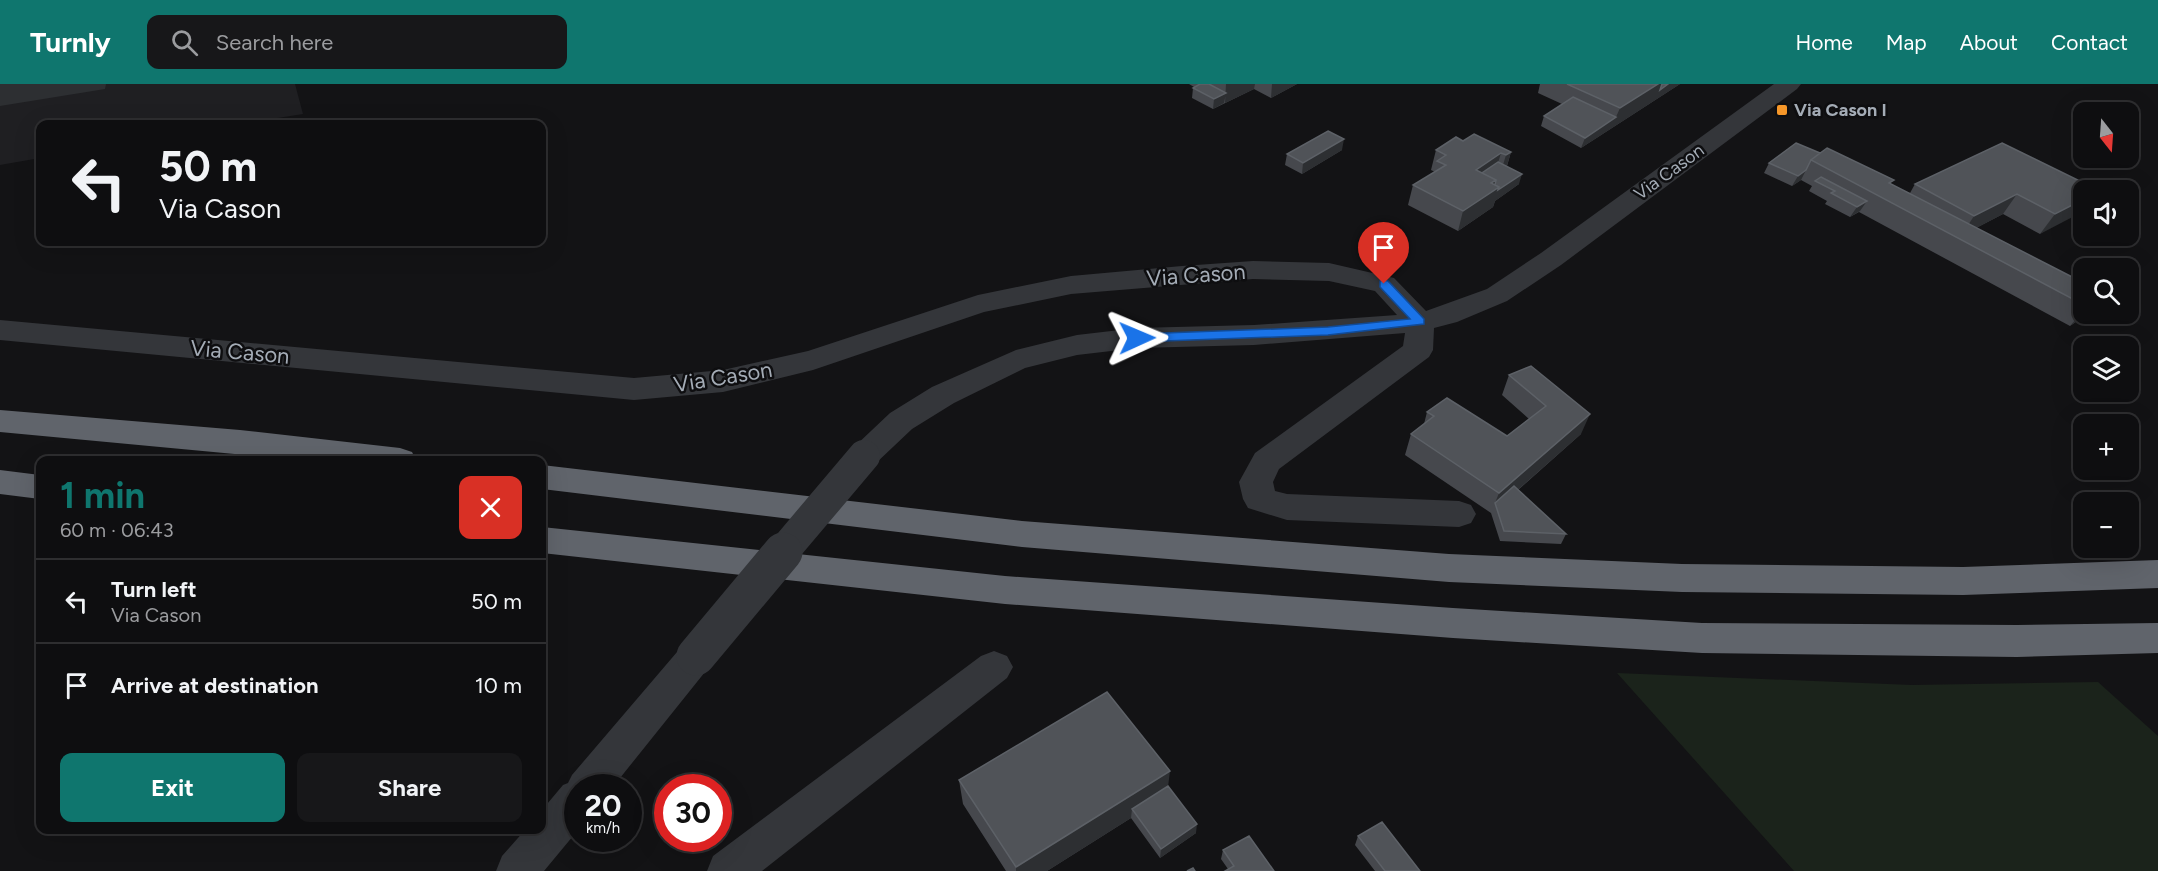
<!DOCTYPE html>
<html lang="en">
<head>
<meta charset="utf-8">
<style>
	body { margin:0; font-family:Figtree,sans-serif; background:#171719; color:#f1f3f6; height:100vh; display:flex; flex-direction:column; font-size:22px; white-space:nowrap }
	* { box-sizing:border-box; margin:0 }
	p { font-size:20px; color:#9b9c9f }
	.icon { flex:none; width:33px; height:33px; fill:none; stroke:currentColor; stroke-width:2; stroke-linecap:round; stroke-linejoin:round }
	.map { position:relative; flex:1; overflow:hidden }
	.details { position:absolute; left:36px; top:372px; width:510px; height:378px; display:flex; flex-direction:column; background:#0e0e10; border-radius:12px; box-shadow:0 6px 24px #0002,0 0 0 2px #2e2e30 }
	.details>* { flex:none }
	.top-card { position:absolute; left:36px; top:36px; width:510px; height:126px; border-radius:12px; box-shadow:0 6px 24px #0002,0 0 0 2px #2e2e30; background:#0e0e10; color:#f1f3f6; overflow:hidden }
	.needle { width:39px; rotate:163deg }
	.tools { position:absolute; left:2073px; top:18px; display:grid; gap:12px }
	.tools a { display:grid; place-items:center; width:66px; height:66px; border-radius:12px; background:#0e0e10; box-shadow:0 6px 24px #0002,0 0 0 2px #2e2e30; font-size:30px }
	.speed { position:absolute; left:564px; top:690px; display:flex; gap:12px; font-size:30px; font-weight:700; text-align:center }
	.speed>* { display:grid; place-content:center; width:78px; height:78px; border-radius:50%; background:#0e0e10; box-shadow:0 6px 24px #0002,0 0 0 2px #2e2e30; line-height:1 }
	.speed small { font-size:15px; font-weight:400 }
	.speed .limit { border:9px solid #d22; background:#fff; color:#111 }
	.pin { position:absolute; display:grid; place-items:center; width:51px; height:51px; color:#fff; margin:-62px -26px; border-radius:50% 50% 50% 0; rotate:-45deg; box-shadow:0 0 6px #0007 }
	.pin .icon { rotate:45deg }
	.me { position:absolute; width:66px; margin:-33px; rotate:89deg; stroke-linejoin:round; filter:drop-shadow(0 0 4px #0008) }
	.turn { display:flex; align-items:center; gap:21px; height:126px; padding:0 24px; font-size:27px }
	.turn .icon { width:78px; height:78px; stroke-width:2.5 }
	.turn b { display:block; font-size:42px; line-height:51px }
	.round { display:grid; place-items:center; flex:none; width:63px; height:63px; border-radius:12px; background:#171719 }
	.headline { display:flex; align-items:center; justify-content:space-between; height:102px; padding:0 24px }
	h1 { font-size:36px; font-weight:700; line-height:45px; color:#0f766e }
	.action { display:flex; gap:12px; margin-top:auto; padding:12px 24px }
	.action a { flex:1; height:69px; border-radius:12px; background:#0f766e; color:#fff; font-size:24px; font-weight:700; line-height:69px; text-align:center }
	.action a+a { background:#171719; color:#f1f3f6 }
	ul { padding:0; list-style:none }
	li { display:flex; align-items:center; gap:18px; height:84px; padding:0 24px; border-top:2px solid #2e2e30 }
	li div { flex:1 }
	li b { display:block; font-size:22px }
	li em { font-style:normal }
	header { display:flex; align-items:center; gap:36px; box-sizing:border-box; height:84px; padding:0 30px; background:#0f766e; color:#fff }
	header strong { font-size:28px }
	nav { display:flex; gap:33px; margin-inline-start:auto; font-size:21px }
	.search { width:420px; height:54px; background:#171719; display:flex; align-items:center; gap:15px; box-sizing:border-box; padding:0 21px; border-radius:12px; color:#9b9c9f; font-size:22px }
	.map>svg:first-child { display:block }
	.built { fill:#1f1f22 }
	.green { fill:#1b231b }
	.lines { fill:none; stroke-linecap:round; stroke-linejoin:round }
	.street { fill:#34363a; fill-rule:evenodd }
	.highway { fill:#60646b; fill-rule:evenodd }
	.street-bridge-far1 { stroke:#34363a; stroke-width:32 }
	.street-bridge { stroke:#34363a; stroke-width:39 }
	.wall { fill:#46484d }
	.shaded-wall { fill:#2d2f32 }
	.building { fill:#505358; stroke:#5d6167; stroke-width:1.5 }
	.route { fill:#1a73e8; stroke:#114b97; stroke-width:1.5 }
	.poi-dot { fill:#f69729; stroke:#0e0e10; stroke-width:2 }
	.labels { text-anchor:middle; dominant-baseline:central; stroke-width:5; stroke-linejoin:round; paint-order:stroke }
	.far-poi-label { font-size:18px; font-weight:bold; fill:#a4acb6; stroke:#0e0e10; text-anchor:start }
	.far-street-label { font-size:18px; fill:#a4acb6; stroke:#0e0e10 }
	.street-label { font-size:22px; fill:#a4acb6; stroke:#0e0e10 }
</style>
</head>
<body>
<header>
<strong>Turnly</strong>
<div class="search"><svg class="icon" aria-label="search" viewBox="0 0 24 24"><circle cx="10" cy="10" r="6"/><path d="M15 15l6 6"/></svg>Search here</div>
<nav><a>Home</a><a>Map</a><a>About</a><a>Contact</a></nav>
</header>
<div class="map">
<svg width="2158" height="787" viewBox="0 0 2158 787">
	<rect width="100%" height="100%" fill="#131315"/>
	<path class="built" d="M 0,0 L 295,0 L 303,30 L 240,40 L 40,40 L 40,74 L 0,81 Z"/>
	<path class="green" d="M 1617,589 L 1912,601 L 2098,598 L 2158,652 L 2158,787 L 1794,787 Z"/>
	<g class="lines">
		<path class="street" d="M 1774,0 L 1801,0 L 1797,5 L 1561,181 L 1507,217 L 1457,238 L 1434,244 L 1433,266 L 1429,273 L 1279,385 L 1273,398 L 1275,407 L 1287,410 L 1459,417 L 1471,421 L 1476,430 L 1471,439 L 1459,443 L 1287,436 L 1248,424 L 1243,415 L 1239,398 L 1255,369 L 1403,262 L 1405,249 L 1254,261 L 1137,264 L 1077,271 L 1025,284 L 954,319 L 912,345 L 875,380 L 864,384 L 853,380 L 848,372 L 853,364 L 890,329 L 932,303 L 1016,266 L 1077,251 L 1137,244 L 1254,241 L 1397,231 L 1375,207 L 1329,197 L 1253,195 L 1071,210 L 984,228 L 813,286 L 723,308 L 634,316 L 0,256 L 0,236 L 634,294 L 723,286 L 808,267 L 978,211 L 1071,192 L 1182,182 L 1253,177 L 1329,179 L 1394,194 L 1426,227 L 1487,205 L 1541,169 Z
			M 696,556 L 709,561 L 715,572 L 709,583 L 612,704 L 578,704 L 578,746 L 544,787 L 496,787 L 502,772 L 525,746 L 542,746 L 542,726 L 563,701 L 568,699 L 572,691 L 683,561 Z
			M 994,567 L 1007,572 L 1013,583 L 1007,594 L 762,787 L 707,787 L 713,772 L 981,572 Z"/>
		<path class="highway" d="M 0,326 L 240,346 L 400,364 L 412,368 L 416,376 L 300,376 L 0,348 Z
			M 542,381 L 1022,437 L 1449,470 L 1682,480 L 1963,483 L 2158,476 L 2158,504 L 1963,511 L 1682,508 L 1449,498 L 1022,463 L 542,405 Z
			M 0,386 L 40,391 L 40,415 L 0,410 Z
			M 542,443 L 1005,492 L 1453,524 L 1702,539 L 2017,541 L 2158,539 L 2158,569 L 2017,573 L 1702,569 L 1453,554 L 1005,520 L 542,469 Z"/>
		<path class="street-bridge-far1" d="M 782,469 L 864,372"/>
		<path class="street-bridge" d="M 696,572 L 783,468"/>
	</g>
	<path class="wall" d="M 1189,0 L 1297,0 L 1271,14 L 1254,5 L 1213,25 L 1192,14 L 1193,4 L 1194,3 Z
		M 1540,0 L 1680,0 L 1581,64 L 1541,42 L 1544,32 L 1562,20 L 1538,9 Z
		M 1463,57 L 1511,68 L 1507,82 L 1519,100 L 1495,117 L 1493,123 L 1458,147 L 1408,121 L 1413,101 L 1435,88 L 1431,86 L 1436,66 Z
		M 1796,59 L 1891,100 L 1910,109 L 1915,100 L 2098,106 L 2040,150 L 2003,130 L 1976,144 L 2084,199 L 2084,230 L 2087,230 L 2070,242 L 1859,128 L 1850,133 L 1825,120 L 1827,117 L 1809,107 L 1812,102 L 1801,96 L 1792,102 L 1764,89 L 1769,79 Z
		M 1342,66 L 1302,90 L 1285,81 L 1287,70 Z
		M 1509,291 L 1581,350 L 1518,406 L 1566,450 L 1561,460 L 1500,457 L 1491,429 L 1405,371 L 1411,350 L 1424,340 L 1427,328 L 1507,352 L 1529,335 L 1502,311 Z
		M 959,696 L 1168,702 L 1196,749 L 1160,774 L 1131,734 L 1047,787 L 1006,787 L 963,720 Z
		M 1358,752 L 1420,787 L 1375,787 L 1355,761 Z
		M 1223,766 L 1274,787 L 1228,785 L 1221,775 Z"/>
	<path class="shaded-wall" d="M 0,0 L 106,0 L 105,5 L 0,22 Z
		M 1226,0 L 1255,0 L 1254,5 L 1225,19 Z
		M 1272,0 L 1297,0 L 1271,14 Z
		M 1658,0 L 1680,0 L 1581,64 L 1585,54 L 1616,33 L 1620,24 Z
		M 1226,9 L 1224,19 L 1213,25 L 1214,15 Z
		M 1344,55 L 1342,66 L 1302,90 L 1303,79 Z
		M 1511,68 L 1505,88 L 1500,91 L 1506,71 Z
		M 1501,69 L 1495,89 L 1480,99 L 1476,86 Z
		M 1806,86 L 1801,96 L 1792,102 L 1798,92 Z
		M 1522,90 L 1519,100 L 1495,117 L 1493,123 L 1458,147 L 1463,127 L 1491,99 L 1496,96 Z
		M 2017,110 L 2003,130 L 1961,152 L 1974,132 Z
		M 2084,115 L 2084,127 L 2040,150 L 2055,130 Z
		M 1867,117 L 1860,127 L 1850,133 L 1857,123 Z
		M 2084,226 L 2084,230 L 2087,230 L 2070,242 Z
		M 1590,330 L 1581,350 L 1497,424 L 1495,419 L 1499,409 Z
		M 1170,687 L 1167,711 L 1132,725 L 1131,734 L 1047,787 L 1016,787 L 1016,783 Z
		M 1197,740 L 1196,749 L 1160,774 L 1161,765 Z"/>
	<path class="building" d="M 1200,0 L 1209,0 L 1226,9 L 1214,15 L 1193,4 Z
		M 1567,0 L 1658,0 L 1620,24 Z
		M 1662,0 L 1668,0 L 1660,6 Z
		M 1573,13 L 1616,33 L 1585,54 L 1544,32 Z
		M 1328,47 L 1344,55 L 1303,79 L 1287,70 Z
		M 1474,50 L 1511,68 L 1506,71 L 1501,69 L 1476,86 L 1496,96 L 1491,99 L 1499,103 L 1463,127 L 1413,101 L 1446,81 L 1437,77 L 1446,71 L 1436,66 L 1456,53 L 1463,57 Z
		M 1796,59 L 1820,69 L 1811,76 L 1806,86 L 1798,92 L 1769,79 Z
		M 2002,59 L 2098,106 L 2084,106 L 2084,115 L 2055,130 L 2017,110 L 1974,132 L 1915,100 Z
		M 1827,64 L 1894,96 L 1889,99 L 2084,199 L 2084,221 L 1811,76 Z
		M 1498,78 L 1522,90 L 1498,106 L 1499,103 L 1495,101 L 1496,96 L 1482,89 Z
		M 1821,93 L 1867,117 L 1857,123 L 1831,109 L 1835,107 L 1815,97 Z
		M 1531,282 L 1590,330 L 1499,409 L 1411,350 L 1434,332 L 1427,328 L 1447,314 L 1507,352 L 1546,322 L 1509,291 Z
		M 1514,402 L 1566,450 L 1504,447 L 1495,419 Z
		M 1107,608 L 1170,687 L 1016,783 L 959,696 Z
		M 1168,702 L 1197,740 L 1161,765 L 1132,725 Z
		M 1382,738 L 1420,787 L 1385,787 L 1358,752 Z
		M 1249,752 L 1274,787 L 1225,787 L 1234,782 L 1223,766 Z
		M 1193,784 L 1195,787 L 1187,787 Z"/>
	<path class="route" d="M 1384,196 L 1388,197 L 1424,235 L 1424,240 L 1328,251 L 1137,258 L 1131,254 L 1137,250 L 1328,243 L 1410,235 L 1380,203 L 1380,197 Z"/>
	<rect class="poi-dot" x="1776" y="20" width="12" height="12" rx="3"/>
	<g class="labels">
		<g class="far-poi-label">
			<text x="1794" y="26">Via Cason I</text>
		</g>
		<g class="far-street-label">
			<text transform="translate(1669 88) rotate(-36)">Via Cason</text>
		</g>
		<g class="street-label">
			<text transform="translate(1196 191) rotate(-4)">Via Cason</text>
			<text transform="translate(240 268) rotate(5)">Via Cason</text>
			<text transform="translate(723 293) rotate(-9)">Via Cason</text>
		</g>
	</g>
</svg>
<div class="tools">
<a><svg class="needle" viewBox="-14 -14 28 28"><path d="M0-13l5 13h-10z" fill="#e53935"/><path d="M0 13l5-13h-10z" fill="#9b9c9f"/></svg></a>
<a><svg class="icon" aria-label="sound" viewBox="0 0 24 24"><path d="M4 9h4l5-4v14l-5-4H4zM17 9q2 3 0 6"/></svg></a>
<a><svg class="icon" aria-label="search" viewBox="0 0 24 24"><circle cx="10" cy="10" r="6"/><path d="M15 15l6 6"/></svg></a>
<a><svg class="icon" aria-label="layers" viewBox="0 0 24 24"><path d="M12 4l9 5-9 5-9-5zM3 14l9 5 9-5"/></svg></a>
<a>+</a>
<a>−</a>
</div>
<div class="speed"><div>20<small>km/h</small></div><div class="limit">30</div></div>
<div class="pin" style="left:1384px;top:200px;background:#d93025"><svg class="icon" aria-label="arrive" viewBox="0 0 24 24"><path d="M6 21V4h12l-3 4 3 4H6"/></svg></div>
<svg class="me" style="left:1137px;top:254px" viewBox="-20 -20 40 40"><path d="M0-17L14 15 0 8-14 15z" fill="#1a73e8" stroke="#fff" stroke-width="4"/></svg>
<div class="top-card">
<div class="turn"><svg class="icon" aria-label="left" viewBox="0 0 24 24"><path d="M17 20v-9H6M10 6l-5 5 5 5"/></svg><div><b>50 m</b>Via Cason</div></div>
</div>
<section class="details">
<div class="headline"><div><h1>1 min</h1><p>60 m · 06:43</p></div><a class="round" style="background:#d93025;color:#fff"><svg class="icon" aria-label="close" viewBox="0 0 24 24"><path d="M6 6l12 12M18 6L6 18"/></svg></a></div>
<ul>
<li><svg class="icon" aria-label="left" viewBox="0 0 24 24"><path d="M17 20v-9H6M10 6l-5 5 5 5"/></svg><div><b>Turn left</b><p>Via Cason</p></div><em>50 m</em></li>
<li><svg class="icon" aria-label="arrive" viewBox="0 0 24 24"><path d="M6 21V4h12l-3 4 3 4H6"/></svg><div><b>Arrive at destination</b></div><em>10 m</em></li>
</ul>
<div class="action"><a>Exit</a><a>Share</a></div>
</section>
</div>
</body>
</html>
